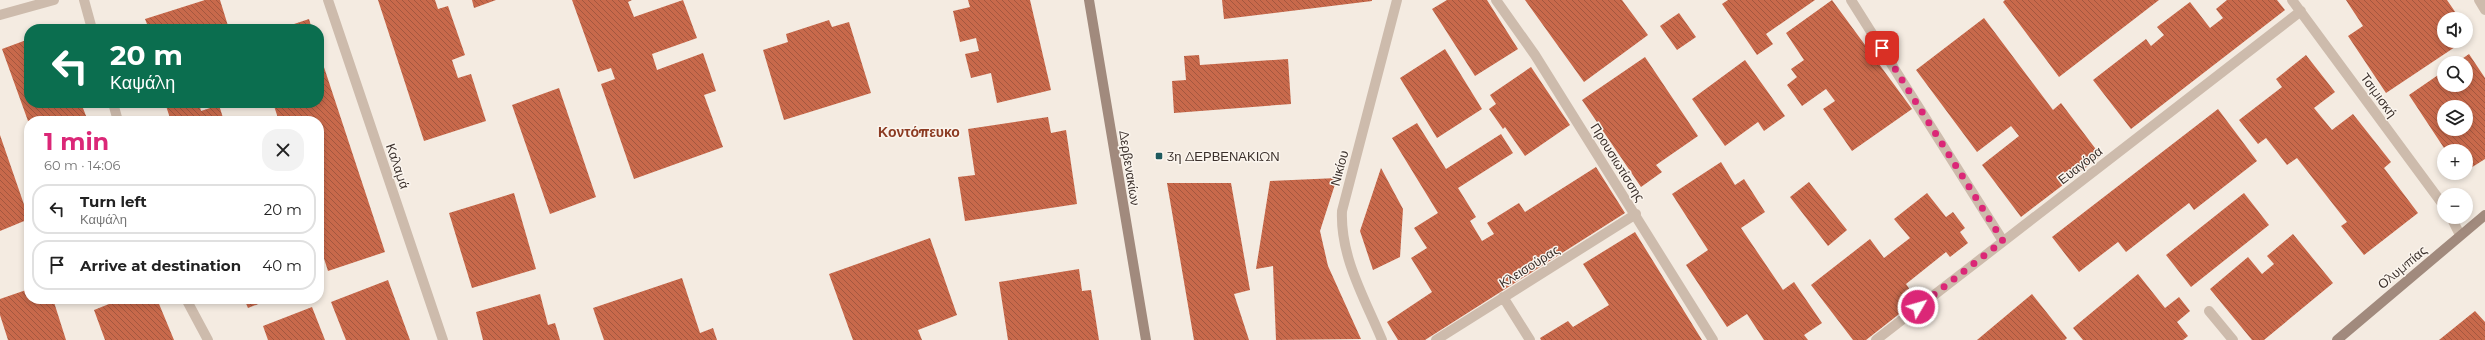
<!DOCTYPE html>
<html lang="en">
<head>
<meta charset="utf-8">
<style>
	body { margin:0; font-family:Montserrat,sans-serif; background:#f2f2f2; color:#222; height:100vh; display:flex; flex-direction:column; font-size:15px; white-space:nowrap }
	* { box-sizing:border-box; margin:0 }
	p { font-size:13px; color:#767676 }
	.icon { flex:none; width:22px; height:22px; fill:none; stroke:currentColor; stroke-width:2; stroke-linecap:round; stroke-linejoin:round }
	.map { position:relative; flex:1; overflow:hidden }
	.details { position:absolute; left:24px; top:116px; width:300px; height:188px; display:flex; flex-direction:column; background:#fff; border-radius:16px; box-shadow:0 2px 6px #0003 }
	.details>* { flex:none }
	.top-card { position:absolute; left:24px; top:24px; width:300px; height:84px; border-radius:16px; box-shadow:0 2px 6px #0003; background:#0b6e4f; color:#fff; overflow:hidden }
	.fabs { position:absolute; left:2437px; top:12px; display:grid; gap:8px }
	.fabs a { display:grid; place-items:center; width:36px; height:36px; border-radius:50%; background:#fff; box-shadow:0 2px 6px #0003; font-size:20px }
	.pin { position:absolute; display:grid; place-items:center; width:34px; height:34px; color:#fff; margin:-17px; border-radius:8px; box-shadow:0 2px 6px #0006 }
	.me { position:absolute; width:44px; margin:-22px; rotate:52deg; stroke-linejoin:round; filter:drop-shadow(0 0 3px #0008) }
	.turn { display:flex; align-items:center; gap:14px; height:84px; padding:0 20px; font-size:18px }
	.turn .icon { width:52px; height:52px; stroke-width:2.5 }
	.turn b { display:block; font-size:28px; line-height:34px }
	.round { display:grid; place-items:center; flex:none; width:42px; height:42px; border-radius:16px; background:#f2f2f2 }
	.summary { display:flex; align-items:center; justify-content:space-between; height:68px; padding:0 20px }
	h1 { font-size:24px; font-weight:700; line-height:30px; color:#db2777 }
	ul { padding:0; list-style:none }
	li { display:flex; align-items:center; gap:12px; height:50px; margin:0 8px 6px; padding:0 12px; border:2px solid #e0e0e0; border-radius:16px }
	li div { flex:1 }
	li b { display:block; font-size:15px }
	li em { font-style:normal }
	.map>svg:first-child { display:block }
	.building { fill:url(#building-back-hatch); fill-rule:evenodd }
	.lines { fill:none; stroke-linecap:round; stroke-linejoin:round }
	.street { stroke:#cdbbac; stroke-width:10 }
	.secondary { stroke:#a18a7d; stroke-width:10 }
	.route { stroke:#db2777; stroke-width:7; stroke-dasharray:0 12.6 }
	.poi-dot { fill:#1f5a5e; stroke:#fbf5ee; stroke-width:1.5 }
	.labels { text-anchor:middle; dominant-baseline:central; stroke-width:3; stroke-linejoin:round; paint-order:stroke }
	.street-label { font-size:13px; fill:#3b302b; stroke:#fbf5ee }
	.poi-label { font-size:13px; fill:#3b302b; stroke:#fbf5ee; text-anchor:start }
	.neighbourhood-label { font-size:14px; font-weight:bold; fill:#8c3b22; stroke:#fbf5ee }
</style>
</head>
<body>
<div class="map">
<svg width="2485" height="340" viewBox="0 0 2485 340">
	<defs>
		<pattern id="building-back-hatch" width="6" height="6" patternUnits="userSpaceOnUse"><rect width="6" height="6" fill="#c8694b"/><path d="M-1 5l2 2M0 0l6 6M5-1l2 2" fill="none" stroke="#a4573f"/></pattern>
	</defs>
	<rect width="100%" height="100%" fill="#f4ebe1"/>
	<path class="building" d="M 205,0 L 220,0 L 229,29 L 149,29 L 145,19 Z
		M 378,0 L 435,0 L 438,9 L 448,6 L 465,55 L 452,60 L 458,78 L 471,74 L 486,121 L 424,141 Z
		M 472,0 L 496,0 L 474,8 Z
		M 572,0 L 632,0 L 628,2 L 634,17 L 683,0 L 697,38 L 652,54 L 657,70 L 703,53 L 716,91 L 704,95 L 723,147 L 634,179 L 601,84 L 615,79 L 611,68 L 598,72 Z
		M 968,0 L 1030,0 L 1051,90 L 997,103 L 991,73 L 971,78 L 965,54 L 979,51 L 976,38 L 960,42 L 953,11 L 970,7 Z
		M 1222,0 L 1372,0 L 1372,1 L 1224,19 Z
		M 1447,0 L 1487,0 L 1518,49 L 1475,76 L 1432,9 Z
		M 1525,0 L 1622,0 L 1648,35 L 1584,82 Z
		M 1728,0 L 1815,0 L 1766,34 L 1773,44 L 1757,55 L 1722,4 Z
		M 1832,0 L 1912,109 L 1852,151 L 1823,109 L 1835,101 L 1826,89 L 1802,106 L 1787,85 L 1797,77 L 1791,69 L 1804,60 L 1786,33 Z
		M 2005,0 L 2159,0 L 2059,77 L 2003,2 Z
		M 2227,0 L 2277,0 L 2285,10 L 2131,129 L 2093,80 L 2146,39 L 2151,46 L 2164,35 L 2157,27 L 2190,2 L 2210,28 L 2223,18 L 2216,9 Z
		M 2346,0 L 2447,0 L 2460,19 L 2444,19 L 2444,41 L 2464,41 L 2386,93 L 2348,36 L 2363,26 Z
		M 1679,13 L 1696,37 L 1677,50 L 1660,26 Z
		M 1984,18 L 2053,110 L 2061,103 L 2101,156 L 2021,217 L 1982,165 L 2019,136 L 2011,126 L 1977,152 L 1916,70 Z
		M 309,19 L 312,29 L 279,29 Z
		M 829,20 L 832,27 L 849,22 L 871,93 L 784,120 L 763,50 L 788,42 L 786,34 Z
		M 29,39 L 29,103 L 81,103 L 88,121 L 28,121 L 2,49 Z
		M 1445,49 L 1482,109 L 1437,138 L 1400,78 Z
		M 319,52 L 385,252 L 328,271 L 319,243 L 319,121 L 279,121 L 273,103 L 319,103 Z
		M 2469,54 L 2485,78 L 2485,159 L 2466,171 L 2466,151 L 2446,151 L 2409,95 L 2444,71 L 2444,85 L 2466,85 L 2466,63 L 2456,63 ZM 2444,107 L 2466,107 L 2466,129 L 2444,129 Z
		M 1199,55 L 1200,65 L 1288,59 L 1291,104 L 1174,113 L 1172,81 L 1186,80 L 1184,56 Z
		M 2306,55 L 2335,92 L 2314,108 L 2332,130 L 2353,114 L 2391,162 L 2384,168 L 2418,213 L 2364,255 L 2341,226 L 2347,222 L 2297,158 L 2287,165 L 2266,138 L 2258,144 L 2239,120 L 2282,87 L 2276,79 Z
		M 1645,57 L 1698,136 L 1656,165 L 1662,172 L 1641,187 L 1582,100 Z
		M 1745,60 L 1785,116 L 1764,131 L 1758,122 L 1725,146 L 1692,99 Z
		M 1531,67 L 1570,125 L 1525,156 L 1505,127 L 1503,129 L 1489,109 L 1496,104 L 1490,95 Z
		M 559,88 L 596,197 L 550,214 L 512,105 Z
		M 165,103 L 199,103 L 201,111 L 219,105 L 224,121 L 171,121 Z
		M 2218,109 L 2257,161 L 2194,210 L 2189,203 L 2126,252 L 2118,242 L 2079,272 L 2052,237 Z
		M 1048,117 L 1051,133 L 1066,130 L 1077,204 L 965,221 L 958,177 L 975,175 L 968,129 Z
		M 1417,123 L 1446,169 L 1501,134 L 1513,153 L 1458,188 L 1476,217 L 1470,221 L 1482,241 L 1494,234 L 1487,223 L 1519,203 L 1525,212 L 1596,167 L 1625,213 L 1425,340 L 1398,340 L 1387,322 L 1432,292 L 1411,258 L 1427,248 L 1414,228 L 1438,213 L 1392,138 Z
		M 0,135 L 29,219 L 0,231 Z
		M 1721,162 L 1735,185 L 1744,179 L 1765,212 L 1741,228 L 1783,290 L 1794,282 L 1822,323 L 1804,335 L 1808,340 L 1764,340 L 1747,314 L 1727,327 L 1686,265 L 1708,250 L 1672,194 Z
		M 1381,168 L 1403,209 L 1400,257 L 1373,270 L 1360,231 Z
		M 1337,178 L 1320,231 L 1328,266 L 1361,339 L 1276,340 L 1273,266 L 1256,269 L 1270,181 Z
		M 1809,182 L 1847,230 L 1828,246 L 1790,197 Z
		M 1167,183 L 1231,183 L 1250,290 L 1234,294 L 1249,340 L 1194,340 Z
		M 514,193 L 536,269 L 472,288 L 449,213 Z
		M 1927,193 L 1946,217 L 1953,212 L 1965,228 L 1960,232 L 1968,243 L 1950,257 L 1946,252 L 1906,284 L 1917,300 L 1866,340 L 1853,340 L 1811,285 L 1870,239 L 1884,258 L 1910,238 L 1894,219 Z
		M 2244,193 L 2269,225 L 2191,287 L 2166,255 Z
		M 1635,232 L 1702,340 L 1541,340 L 1540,338 L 1568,321 L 1573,327 L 1609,305 L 1583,264 Z
		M 2293,234 L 2333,283 L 2264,340 L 2252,340 L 2210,289 L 2248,257 L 2262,274 L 2274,264 L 2267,256 Z
		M 930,238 L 957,315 L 918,330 L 922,340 L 853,340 L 829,274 Z
		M 1079,269 L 1082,291 L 1091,290 L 1099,340 L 1008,340 L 999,282 Z
		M 2138,274 L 2165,308 L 2179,297 L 2190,311 L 2177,322 L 2188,336 L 2183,340 L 2083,340 L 2073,328 Z
		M 682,278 L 700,333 L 713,328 L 717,340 L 604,340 L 593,308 Z
		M 388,280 L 410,340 L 346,340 L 331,302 Z
		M 29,289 L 29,299 L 53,299 L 66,340 L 8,340 L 0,315 L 0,299 Z
		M 540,294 L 548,325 L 555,323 L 560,340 L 483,340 L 476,312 Z
		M 2032,294 L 2067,338 L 2065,340 L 1977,340 Z
		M 113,299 L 157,299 L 174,340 L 105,340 L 94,310 L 114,302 Z
		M 244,299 L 271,299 L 248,308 Z
		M 312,307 L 325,340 L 268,340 L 263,326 Z
		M 2475,311 L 2485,322 L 2485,340 L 2439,340 Z"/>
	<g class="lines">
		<path class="street" d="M 84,0 L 92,29
			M 328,0 L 443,340
			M 1496,0 L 1535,55 L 1713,340
			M 1851,0 L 2003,241
			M 2292,0 L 2444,206
			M 2479,0 L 2485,10
			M 0,15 L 54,0
			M 113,103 L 118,121
			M 2451,217 L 2460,235
			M 1503,297 L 1530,340
			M 186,299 L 208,340
			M 2209,311 L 2233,340
			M 1382,340 C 1365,299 1340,257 1342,211 L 1397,0
			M 1436,340 L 1636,214
			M 1876,340 L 2301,11"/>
		<path class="secondary" d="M 1089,0 L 1146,340
			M 2337,340 L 2485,215"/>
	</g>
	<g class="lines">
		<path class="route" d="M 1882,48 L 2003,241 L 1918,307"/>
	</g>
	<rect class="poi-dot" x="1155" y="152" width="8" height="8" rx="2"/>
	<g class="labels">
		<g class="street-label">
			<text transform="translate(2379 95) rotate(54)">Τσιμισκή</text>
			<text transform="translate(1618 162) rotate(58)">Προυσιωτίσσης</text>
			<text transform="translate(2080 165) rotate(-38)">Ευαγόρα</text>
			<text transform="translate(398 166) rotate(71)">Καλαμά</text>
			<text transform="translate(1130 168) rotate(81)">Δερβενακίων</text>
			<text transform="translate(1339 168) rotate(-75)">Νικίου</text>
			<text transform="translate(1529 266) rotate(-32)">Κλεισούρας</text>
			<text transform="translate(2402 267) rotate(-40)">Ολυμπίας</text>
		</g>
		<g class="poi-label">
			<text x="1167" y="156">3η ΔΕΡΒΕΝΑΚΙΩΝ</text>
		</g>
		<g class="neighbourhood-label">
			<text x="919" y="132">Κοντόπευκο</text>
		</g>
	</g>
</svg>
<div class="fabs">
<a><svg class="icon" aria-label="sound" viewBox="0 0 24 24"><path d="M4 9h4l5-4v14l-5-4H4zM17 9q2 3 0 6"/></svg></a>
<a><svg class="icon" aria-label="search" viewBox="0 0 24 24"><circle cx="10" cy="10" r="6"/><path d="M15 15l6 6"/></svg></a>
<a><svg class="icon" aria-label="layers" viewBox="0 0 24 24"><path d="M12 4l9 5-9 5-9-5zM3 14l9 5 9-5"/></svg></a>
<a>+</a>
<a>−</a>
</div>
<div class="pin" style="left:1882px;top:48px;background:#d93025"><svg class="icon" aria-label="arrive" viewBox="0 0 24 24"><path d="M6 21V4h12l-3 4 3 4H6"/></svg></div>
<svg class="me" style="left:1918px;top:307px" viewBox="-20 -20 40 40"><circle r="17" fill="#db2777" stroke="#fff" stroke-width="3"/><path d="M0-11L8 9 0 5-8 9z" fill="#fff"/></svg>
<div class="top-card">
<div class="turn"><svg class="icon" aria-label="left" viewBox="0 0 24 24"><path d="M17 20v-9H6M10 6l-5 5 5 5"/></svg><div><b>20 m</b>Καψάλη</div></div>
</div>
<section class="details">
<div class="summary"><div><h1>1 min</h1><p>60 m · 14:06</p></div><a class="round"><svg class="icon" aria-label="close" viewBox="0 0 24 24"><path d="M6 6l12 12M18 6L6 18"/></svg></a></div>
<ul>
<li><svg class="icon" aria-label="left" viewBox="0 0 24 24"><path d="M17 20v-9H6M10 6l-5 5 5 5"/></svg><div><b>Turn left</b><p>Καψάλη</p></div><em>20 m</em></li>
<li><svg class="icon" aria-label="arrive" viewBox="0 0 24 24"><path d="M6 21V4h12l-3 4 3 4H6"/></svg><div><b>Arrive at destination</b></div><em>40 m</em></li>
</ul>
</section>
</div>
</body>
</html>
